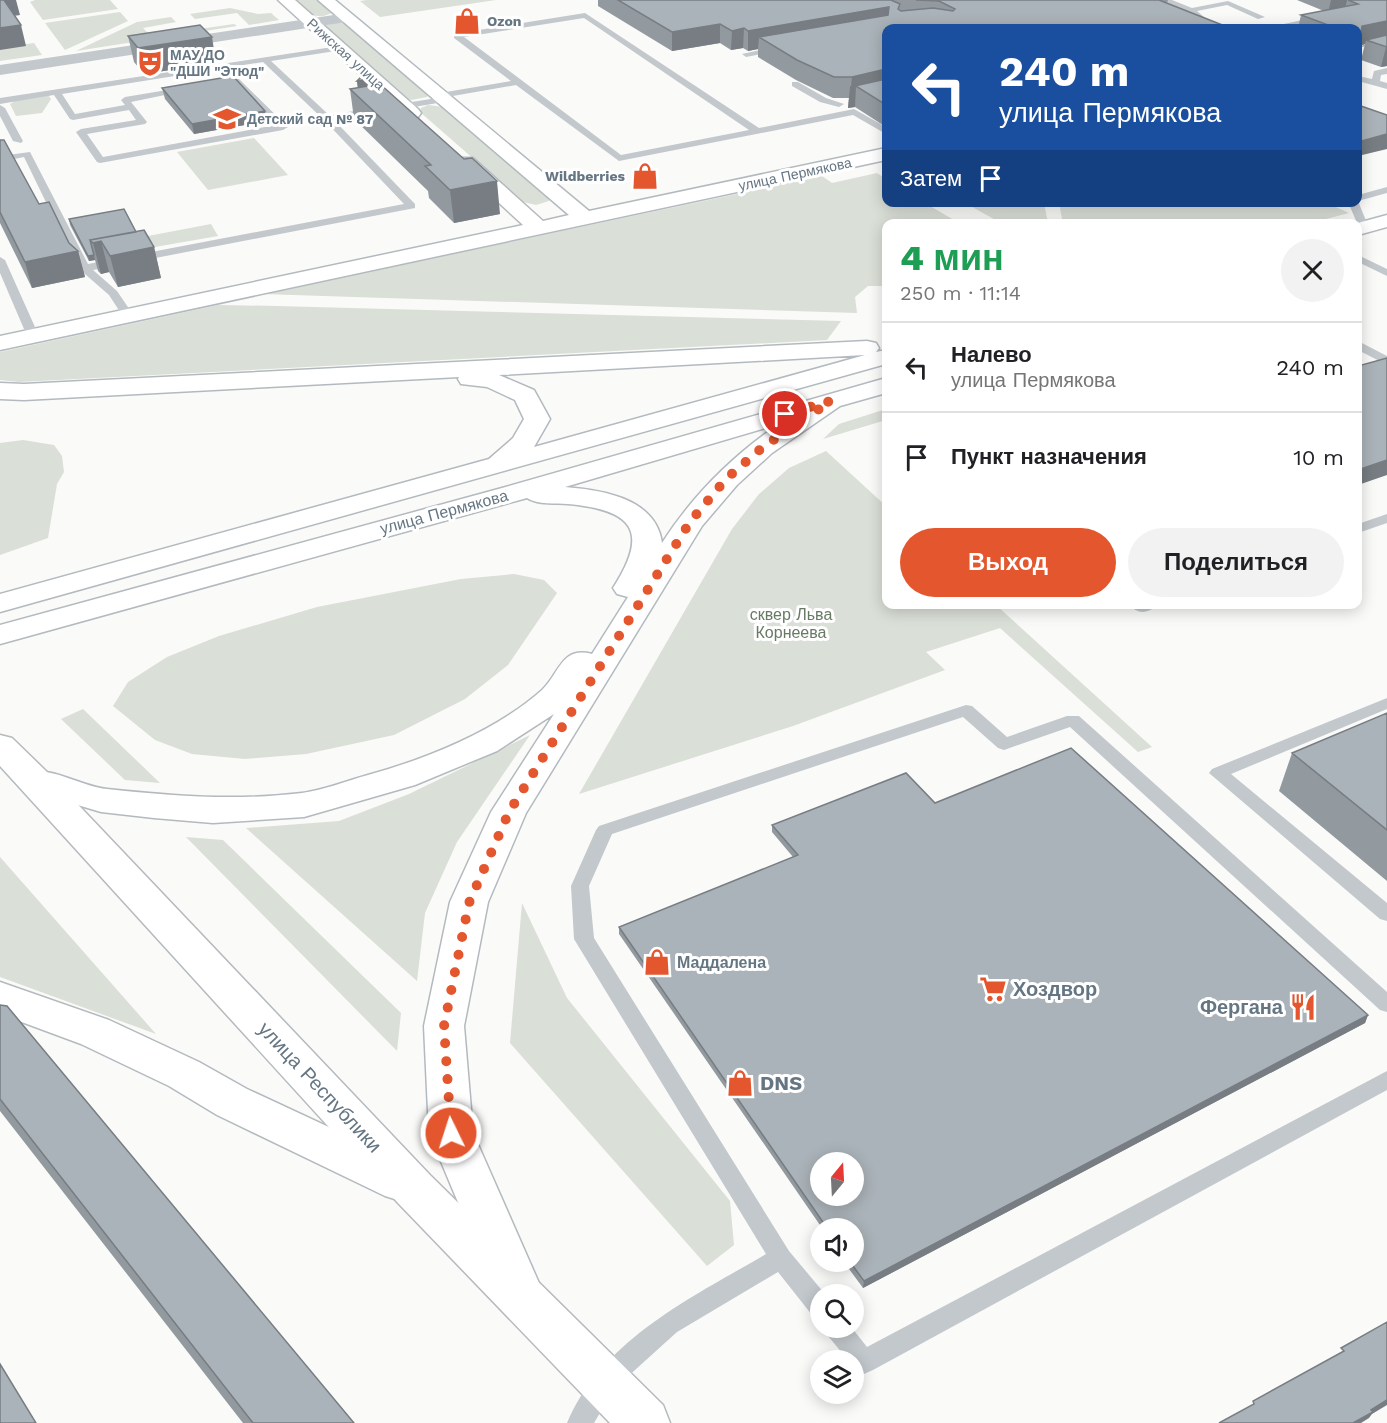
<!DOCTYPE html>
<html lang="ru">
<head>
<meta charset="utf-8">
<style>
	body { margin:0; font-family:"Work Sans",sans-serif; background:#f2f2f2; color:#202124; height:100vh; display:flex; flex-direction:column; font-size:22px; white-space:nowrap }
	* { box-sizing:border-box; margin:0 }
	p { font-size:20px; color:#757577 }
	.icon { flex:none; width:33px; height:33px; fill:none; stroke:currentColor; stroke-width:2; stroke-linecap:round; stroke-linejoin:round }
	.map { position:relative; flex:1; overflow:hidden }
	.sheet { position:absolute; left:882px; top:219px; width:480px; height:390px; display:flex; flex-direction:column; background:#fff; border-radius:12px; box-shadow:0 3px 15px #0003 }
	.sheet>* { flex:none }
	.top-card { position:absolute; left:882px; top:24px; width:480px; height:183px; border-radius:12px; box-shadow:0 3px 15px #0003; background:#1a4fa0; color:#fff; overflow:hidden }
	.needle { width:39px; rotate:18deg }
	.fabs { position:absolute; left:810px; top:1152px; display:grid; gap:12px }
	.fabs a { display:grid; place-items:center; width:54px; height:54px; border-radius:50%; background:#fff; box-shadow:0 3px 15px #0003; font-size:30px }
	.pin { position:absolute; display:grid; place-items:center; width:51px; height:51px; color:#fff; margin:-26px; border:3px solid #fff; border-radius:50%; box-shadow:0 2px 6px #0007 }
	.me { position:absolute; width:66px; margin:-33px; rotate:356deg; stroke-linejoin:round; filter:drop-shadow(0 0 4px #0008) }
	.turn { display:flex; align-items:center; gap:21px; height:126px; padding:0 18px; font-size:27px }
	.turn .icon { width:78px; height:78px; stroke-width:2.5 }
	.turn b { display:block; font-size:42px; line-height:51px }
	.then { display:flex; align-items:center; height:57px; padding:0 18px; background:#0003; gap:12px; font-size:22px }
	.round { display:grid; place-items:center; flex:none; width:63px; height:63px; border-radius:32px; background:#f2f2f2 }
	.summary { display:flex; align-items:center; justify-content:space-between; height:102px; padding:0 18px }
	h1 { font-size:36px; font-weight:800; line-height:45px; color:#1e9e55 }
	.action { display:flex; gap:12px; margin-top:auto; padding:12px 18px }
	.action a { flex:1; height:69px; border-radius:36px; background:#e4572e; color:#fff; font-size:24px; font-weight:800; line-height:69px; text-align:center }
	.action a+a { background:#f2f2f2; color:#202124 }
	ul { padding:0; list-style:none }
	li { display:flex; align-items:center; gap:18px; height:90px; padding:0 18px; border-top:2px solid #e0e0e0 }
	li div { flex:1 }
	li b { display:block; font-size:22px }
	li em { font-style:normal }
	.map>svg:first-child { display:block }
	.green { fill:#dadfd7 }
	.lines { fill:none; stroke-linecap:round; stroke-linejoin:round }
	.secondary-casing { stroke:#b3babf; stroke-width:3 }
	.primary-casing { stroke:#b5babe; stroke-width:3 }
	.lane { fill:#c3c8cc; fill-rule:evenodd }
	.street { fill:#c3c8cc; fill-rule:evenodd }
	.secondary { fill:#fff; fill-rule:evenodd }
	.primary { fill:#fff; fill-rule:evenodd }
	.wall { fill:#929a9f }
	.shaded-wall { fill:#777d82 }
	.building { fill:#aab3b9; stroke:#777d82; stroke-width:1.5; fill-rule:evenodd }
	.route { stroke:#e4572e; stroke-width:10; stroke-dasharray:0 18 }
	.labels { text-anchor:middle; dominant-baseline:central; stroke-width:6; stroke-linejoin:round; paint-order:stroke }
	.far-poi-label { font-size:14px; font-weight:bold; fill:#657683; stroke:#fff; text-anchor:start }
	.far-street-label { font-size:14px; fill:#657683; stroke:#fff }
	.street-label { font-size:16px; fill:#657683; stroke:#fff }
	.park-label { font-size:16px; fill:#687a64; stroke:#fff }
	.poi-label { font-size:16px; font-weight:bold; fill:#657683; stroke:#fff; text-anchor:start }
	.near-poi-label { font-size:20px; font-weight:bold; fill:#657683; stroke:#fff; text-anchor:start }
	.near-street-label { font-size:20px; fill:#657683; stroke:#fff }
</style>
</head>
<body>
<div class="map">
<svg width="1387" height="1423" viewBox="0 0 1387 1423">
	<rect width="100%" height="100%" fill="#fafaf8"/>
	<path class="green" d="M 35,0 L 110,0 L 118,9 L 43,20 L 30,2 Z
		M 293,0 L 318,0 L 331,13 C 315,22 305,10 293,0 Z
		M 367,0 L 496,0 L 380,17 L 360,1 Z
		M 230,8 L 258,14 L 271,13 L 279,20 L 249,25 L 237,13 L 195,19 L 190,14 Z
		M 120,12 L 128,21 L 65,50 L 45,23 Z
		M 171,17 L 176,22 L 143,28 L 151,36 L 234,24 L 237,26 L 76,51 L 137,22 Z
		M 337,22 L 346,24 L 428,94 L 427,97 L 411,100 L 404,98 L 324,26 Z
		M 34,43 L 42,55 L 0,61 L 0,48 Z
		M 48,95 L 51,99 L 42,113 L 16,116 L 10,104 L 17,100 Z
		M 428,105 L 444,107 L 549,197 L 549,201 L 536,205 L 523,202 L 420,112 L 421,108 Z
		M 254,138 L 288,175 L 208,190 L 177,152 Z
		M 877,173 L 886,179 L 886,202 L 925,203 L 959,223 L 886,224 L 886,286 L 868,286 L 855,297 L 857,313 L 262,294 L 822,176 L 832,183 Z
		M 965,203 L 1044,203 L 1048,223 L 1001,223 Z
		M 1327,203 L 1349,213 L 1307,224 L 1063,224 L 1059,203 Z
		M 211,224 L 218,236 L 155,247 L 148,236 Z
		M 218,305 L 276,306 L 841,321 L 827,340 L 19,382 L 0,380 L 0,352 Z
		M 886,409 L 886,420 L 823,439 L 839,424 Z
		M 23,440 L 54,445 L 62,456 L 64,472 L 57,484 L 48,538 L 0,555 L 0,443 Z
		M 826,451 L 886,506 L 886,604 L 996,605 L 1152,747 L 1138,752 L 1000,628 L 926,652 L 945,670 L 793,726 L 579,794 L 732,529 L 759,494 L 789,468 Z
		M 514,574 L 544,580 L 557,593 L 508,665 L 465,699 L 394,735 L 306,754 L 245,759 L 192,754 L 155,740 L 113,706 L 128,682 L 167,657 L 219,636 L 317,607 L 461,579 Z
		M 83,709 L 160,783 L 125,780 L 61,719 Z
		M 530,735 L 457,842 L 425,913 L 417,981 L 246,828 L 339,821 L 409,794 Z
		M 186,837 L 223,840 L 401,1013 L 397,1051 Z
		M 0,857 L 156,1034 L 0,977 Z
		M 522,903 L 567,998 L 730,1201 L 734,1245 L 707,1266 L 510,1043 Z"/>
	<g class="lines">
		<defs>
			<path id="secondary" d="M 278,0 L 295,0 L 418,109 L 421,113 L 418,117 L 406,117 Z
				M 318,0 L 335,0 L 589,211 L 886,148 L 886,160 L 0,350 L 0,336 L 523,225 L 459,166 L 456,162 L 459,158 L 473,158 L 543,221 L 569,215 Z
				M 1387,41 L 1387,51 L 1358,58 L 1358,48 Z
				M 1387,215 L 1387,227 L 1358,235 L 1358,224 L 1354,224 Z
				M 867,341 L 876,343 L 879,348 L 876,352 L 886,350 L 886,364 L 0,612 L 0,594 L 489,459 L 513,438 L 524,419 L 515,400 L 487,387 L 461,384 L 458,379 L 459,377 L 24,400 L 0,399 L 0,383 L 24,384 ZM 865,355 L 534,447 L 550,419 L 534,390 L 499,375 Z
				M 886,378 L 886,393 L 840,406 L 772,453 L 737,485 L 702,526 L 526,813 L 488,902 L 464,1026 L 473,1133 L 539,1283 L 532,1298 L 515,1305 L 498,1298 L 429,1133 L 424,1026 L 450,902 L 491,812 L 554,714 L 497,751 L 415,785 L 304,817 L 213,823 L 154,818 L 101,812 L 24,789 L 19,781 L 24,773 C 51,765 79,786 107,789 C 174,796 234,801 302,793 C 324,790 346,781 368,775 C 426,759 496,731 542,690 C 560,673 561,646 592,654 L 628,597 L 617,594 L 613,588 C 650,531 633,510 568,504 C 555,503 538,505 527,498 L 0,644 L 0,625 L 502,488 ZM 779,424 C 732,456 693,495 662,543 C 656,498 602,490 565,487 Z
				M 0,982 L 109,1020 L 199,1062 L 247,1089 L 417,1168 L 423,1182 L 417,1196 L 401,1201 L 385,1196 L 217,1115 L 169,1086 L 81,1044 L 0,1014 Z"/>
			<path id="primary" d="M 0,735 L 12,738 L 48,773 L 430,1175 L 663,1405 L 670,1423 L 610,1423 L 398,1203 L 0,766 Z"/>
		</defs>
		<use href="#secondary" class="secondary-casing"/>
		<use href="#primary" class="primary-casing"/>
		<path class="lane" d="M 1161,0 L 1172,0 L 1192,8 L 1228,1 L 1265,17 L 1258,19 L 1227,5 L 1197,11 L 1217,28 L 1209,28 L 1188,12 Z
			M 585,13 L 759,128 L 854,109 L 886,127 L 886,134 L 853,115 L 619,161 L 516,85 L 447,97 L 447,101 L 444,102 L 334,120 L 415,204 L 415,208 L 93,270 L 117,291 L 134,316 L 128,319 L 124,318 L 109,295 L 78,268 L 24,157 L 0,162 L 0,156 L 30,152 L 88,264 L 404,204 L 324,120 L 263,62 L 62,94 L 75,114 L 125,105 L 121,100 L 125,97 L 185,87 L 189,90 L 131,102 L 147,122 L 145,124 L 87,134 L 103,157 L 276,125 L 236,84 L 216,88 L 212,85 L 238,78 L 288,127 L 283,130 L 100,163 L 97,162 L 76,132 L 81,129 L 136,120 L 129,110 L 73,120 L 70,119 L 54,95 L 0,104 L 0,98 L 339,46 L 342,46 L 342,50 L 271,61 L 329,115 L 437,98 L 437,94 L 440,93 L 511,81 L 454,38 L 454,34 ZM 584,18 L 749,130 L 621,155 L 464,37 Z
			M 1321,16 L 1324,16 L 1324,20 L 1279,28 L 1265,28 Z
			M 779,46 L 783,48 L 782,50 L 746,57 L 742,54 Z
			M 1387,68 L 1387,74 L 1381,75 L 1380,81 L 1387,83 L 1387,89 L 1358,81 L 1358,76 L 1372,79 L 1374,71 Z
			M 792,82 L 798,82 L 826,98 L 844,104 L 839,107 L 820,102 L 792,86 Z
			M 0,105 L 5,108 L 23,141 L 21,143 L 13,141 L 0,116 Z
			M 1387,187 L 1387,193 L 1358,201 L 1358,195 Z
			M 1358,201 L 1369,228 L 1368,230 L 1360,230 L 1348,202 Z
			M 1358,255 L 1387,269 L 1387,276 L 1358,262 Z
			M 0,257 L 5,260 L 39,336 L 37,339 L 29,339 L 27,336 L 0,273 Z
			M 1358,341 L 1387,356 L 1387,365 L 1358,350 Z
			M 1387,514 L 1387,523 L 1358,533 L 1358,524 Z
			M 1129,604 L 1158,604 C 1149,614 1137,615 1129,604 Z
			M 1387,698 L 1387,709 L 1231,774 L 1387,903 L 1387,921 L 1380,919 L 1209,773 L 1212,769 Z
			M 966,705 L 972,706 L 1007,737 L 1067,716 L 1079,716 L 1387,992 L 1387,1012 L 1380,1010 L 1070,727 L 1004,750 L 998,748 L 963,717 L 612,834 L 589,886 L 594,938 L 789,1251 L 825,1294 L 820,1294 L 820,1318 L 812,1315 L 778,1272 L 677,1332 L 614,1389 L 594,1423 L 567,1423 C 603,1339 691,1298 766,1254 L 574,939 L 571,886 L 596,830 L 599,826 Z
			M 1387,1071 L 1387,1090 L 873,1370 L 864,1374 L 855,1370 L 854,1360 L 848,1360 L 828,1336 L 825,1328 L 852,1328 L 867,1347 Z"/>
		<path class="street" d="M 347,13 L 355,18 L 353,21 L 0,75 L 0,65 Z"/>
		<use href="#secondary" class="secondary"/>
		<use href="#primary" class="primary"/>
	</g>
	<path class="wall" d="M 598,0 L 1168,0 L 1167,3 L 886,28 L 886,127 L 855,107 L 848,108 L 849,98 L 833,98 L 796,80 L 758,57 L 758,49 L 748,51 L 743,48 L 731,50 L 720,43 L 672,51 L 598,6 Z
		M 1297,0 L 1387,0 L 1387,66 L 1381,67 L 1361,60 L 1365,44 L 1359,46 L 1358,51 L 1358,28 L 1298,28 L 1301,15 L 1324,11 Z
		M 128,36 L 216,63 L 144,74 L 134,62 Z
		M 371,79 L 372,86 L 500,214 L 454,223 L 429,198 L 428,191 L 354,119 L 350,89 L 358,88 L 357,81 Z
		M 162,88 L 267,121 L 194,134 L 165,99 Z
		M 0,140 L 39,204 L 69,243 L 78,251 L 85,277 L 32,288 L 0,223 Z
		M 69,219 L 136,232 L 154,247 L 161,278 L 118,287 L 109,272 L 101,274 L 98,271 L 95,260 L 89,261 L 70,225 Z
		M 1387,713 L 1387,881 L 1279,791 L 1292,753 Z
		M 935,803 L 1368,1015 L 1365,1023 L 863,1288 L 844,1262 L 854,1262 L 854,1228 L 822,1228 L 619,934 L 619,927 L 793,857 L 772,832 L 772,825 Z
		M 0,1005 L 354,1423 L 243,1423 L 0,1111 Z"/>
	<path class="shaded-wall" d="M 2,0 L 16,0 L 20,15 L 7,17 Z
		M 1331,0 L 1347,0 L 1345,9 L 1328,13 Z
		M 889,7 L 887,26 L 759,37 L 758,49 L 748,51 L 748,31 Z
		M 1387,21 L 1387,40 L 1366,40 L 1365,44 L 1359,46 L 1362,26 Z
		M 720,24 L 720,43 L 672,51 L 672,32 Z
		M 21,25 L 26,46 L 0,50 L 0,28 Z
		M 744,28 L 743,48 L 731,50 L 732,31 Z
		M 212,37 L 216,63 L 144,74 L 138,48 Z
		M 1386,47 L 1387,47 L 1387,66 L 1381,67 Z
		M 886,69 L 886,89 L 856,86 L 855,107 L 848,108 L 850,87 L 851,87 L 852,77 Z
		M 371,79 L 375,106 L 359,98 L 357,81 Z
		M 265,111 L 267,121 L 194,134 L 192,124 Z
		M 1387,134 L 1387,149 L 1358,156 L 1358,142 Z
		M 497,181 L 500,214 L 454,223 L 450,190 Z
		M 101,241 L 109,272 L 101,274 L 93,243 Z
		M 154,247 L 161,278 L 118,287 L 110,256 Z
		M 78,251 L 85,277 L 32,288 L 25,262 Z
		M 94,255 L 95,260 L 89,261 L 88,256 Z
		M 1387,460 L 1387,475 L 1358,485 L 1358,470 Z
		M 1368,1015 L 1365,1023 L 863,1288 L 864,1281 Z
		M 1387,1400 L 1387,1405 L 1372,1414 L 1369,1418 L 1361,1423 L 1353,1423 L 1371,1410 Z"/>
	<path class="building" d="M 0,0 L 4,0 L 21,25 L 0,28 Z
		M 618,0 L 891,0 L 900,4 L 898,9 L 901,11 L 933,8 L 953,11 L 955,9 L 939,1 L 916,0 L 1159,0 L 1230,28 L 886,28 L 886,69 L 852,77 L 834,77 L 797,60 L 759,37 L 888,15 L 889,7 L 748,31 L 744,28 L 732,31 L 720,24 L 672,32 Z
		M 1348,0 L 1387,0 L 1387,21 L 1362,26 L 1361,38 L 1358,37 L 1358,28 L 1336,28 L 1301,15 L 1358,4 Z
		M 200,25 L 212,37 L 138,48 L 128,36 Z
		M 1387,35 L 1387,47 L 1366,40 Z
		M 365,73 L 371,79 L 357,81 Z
		M 233,76 L 265,111 L 192,124 L 162,88 Z
		M 886,79 L 886,105 L 856,86 L 850,87 Z
		M 380,84 L 464,159 L 472,158 L 497,181 L 450,190 L 425,166 L 431,165 L 350,89 Z
		M 1358,103 L 1361,106 L 1387,115 L 1387,134 L 1358,142 Z
		M 0,140 L 4,140 L 39,204 L 49,202 L 69,243 L 78,251 L 25,262 L 0,212 Z
		M 124,209 L 136,232 L 90,240 L 94,255 L 88,256 L 69,219 Z
		M 144,230 L 154,247 L 110,256 L 101,241 L 93,243 L 90,240 Z
		M 1387,358 L 1387,460 L 1358,470 L 1358,366 Z
		M 1387,713 L 1387,830 L 1292,753 Z
		M 1071,748 L 1368,1015 L 864,1281 L 850,1262 L 854,1262 L 854,1228 L 827,1228 L 619,927 L 798,855 L 772,825 L 906,773 L 935,803 ZM 820,1162 L 854,1162 L 854,1196 L 820,1196 Z
		M 0,1005 L 7,1006 L 354,1423 L 253,1423 L 0,1099 Z
		M 1387,1322 L 1387,1400 L 1371,1410 L 1373,1412 L 1353,1423 L 1219,1423 L 1254,1404 L 1253,1401 L 1344,1351 L 1341,1348 Z
		M 0,1364 L 36,1423 L 0,1423 Z"/>
	<g class="lines">
		<path class="route" d="M 451,1133 L 444,1026 L 469,903 L 509,812 L 690,522 L 726,479 L 763,447 L 831,401 L 785,414"/>
	</g>
	<defs>
		<symbol id="shop-bare" viewBox="-9 -9 18 18"><path d="M-5-2.5h2.3a2.7 3.5 0 0 1 5.4 0H5L5.5 6h-11ZM-1.5-2.5h3a1.5 2.3 0 0 0-3 0Z" fill="#e4572e" stroke="#fff" stroke-width="2.5" paint-order="stroke"/></symbol>
		<symbol id="theatre-bare" viewBox="-9 -9 18 18"><path d="M-5-5.5Q0-4 5-5.5V0Q5 5 0 6Q-5 5-5 0ZM-3.3-2.5H-1v1.5H-3.3ZM1-2.5H3.3v1.5H1ZM-2.8 1Q0 5.5 2.8 1Z" fill="#e4572e" stroke="#fff" stroke-width="2.5" paint-order="stroke"/></symbol>
		<symbol id="school-bare" viewBox="-9 -9 18 18"><path d="M0-5L7-2L0 1L-7-2ZM-4 1L0 2.5L4 1V4Q0 6-4 4Z" fill="#e4572e" stroke="#fff" stroke-width="2.5" paint-order="stroke"/></symbol>
		<symbol id="supermarket-bare" viewBox="-9 -9 18 18"><path d="M-6-5.5h2.5l.6 2H6L4.5 2H-2.5L-4.4-4H-6ZM-1.5 3.2a1.3 1.3 0 1 0 .1 0ZM3 3.2a1.3 1.3 0 1 0 .1 0Z" fill="#e4572e" stroke="#fff" stroke-width="2.5" paint-order="stroke"/></symbol>
		<symbol id="restaurant-bare" viewBox="-9 -9 18 18"><path d="M-5-6h1v4h1v-4h1v4h1v-4h1v5L-1.5 .5V6h-2V.5L-5-1ZM5-6V6H3V1.5H1.5Q1.5-4 5-6Z" fill="#e4572e" stroke="#fff" stroke-width="2.5" paint-order="stroke"/></symbol>
	</defs>
	<g fill-rule="evenodd">
		<use href="#shop-bare" x="448" y="2" width="38" height="38"/>
		<use href="#theatre-bare" x="131" y="44" width="38" height="38"/>
		<use href="#school-bare" x="208" y="100" width="38" height="38"/>
		<use href="#shop-bare" x="626" y="157" width="38" height="38"/>
		<use href="#shop-bare" x="638" y="943" width="38" height="38"/>
		<use href="#supermarket-bare" x="974" y="970" width="38" height="38"/>
		<use href="#restaurant-bare" x="1284" y="988" width="38" height="38"/>
		<use href="#shop-bare" x="721" y="1064" width="38" height="38"/>
	</g>
	<g class="labels">
		<g class="far-poi-label">
			<text x="487" y="21">Ozon</text>
			<text x="170" y="55">МАУ ДО<tspan x="170" dy="16">"ДШИ "Этюд"</tspan></text>
			<text x="247" y="119">Детский сад № 87</text>
			<text x="625" y="176" text-anchor="end">Wildberries</text>
		</g>
		<g class="far-street-label">
			<text transform="translate(346 54) rotate(42)">Рижская улица</text>
			<text transform="translate(795 174) rotate(-12)">улица Пермякова</text>
		</g>
		<g class="street-label">
			<text transform="translate(444 512) rotate(-15)">улица Пермякова</text>
		</g>
		<g class="park-label">
			<text x="791" y="614">сквер Льва<tspan x="791" dy="18">Корнеева</tspan></text>
		</g>
		<g class="poi-label">
			<text x="677" y="962">Маддалена</text>
		</g>
		<g class="near-poi-label">
			<text x="1013" y="989">Хоздвор</text>
			<text x="1283" y="1007" text-anchor="end">Фергана</text>
			<text x="760" y="1083">DNS</text>
		</g>
		<g class="near-street-label">
			<text transform="translate(320 1087) rotate(47)">улица Республики</text>
		</g>
	</g>
</svg>
<div class="fabs">
<a><svg class="needle" viewBox="-14 -14 28 28"><path d="M0-13l5 13h-10z" fill="#e53935"/><path d="M0 13l5-13h-10z" fill="#757577"/></svg></a>
<a><svg class="icon" aria-label="sound" viewBox="0 0 24 24"><path d="M4 9h4l5-4v14l-5-4H4zM17 9q2 3 0 6"/></svg></a>
<a><svg class="icon" aria-label="search" viewBox="0 0 24 24"><circle cx="10" cy="10" r="6"/><path d="M15 15l6 6"/></svg></a>
<a><svg class="icon" aria-label="layers" viewBox="0 0 24 24"><path d="M12 4l9 5-9 5-9-5zM3 14l9 5 9-5"/></svg></a>
</div>
<div class="pin" style="left:785px;top:414px;background:#d93025"><svg class="icon" aria-label="arrive" viewBox="0 0 24 24"><path d="M6 21V4h12l-3 4 3 4H6"/></svg></div>
<svg class="me" style="left:451px;top:1133px" viewBox="-20 -20 40 40"><circle r="17" fill="#e4572e" stroke="#fff" stroke-width="3"/><path d="M0-11L8 9 0 5-8 9z" fill="#fff"/></svg>
<div class="top-card">
<div class="turn"><svg class="icon" aria-label="left" viewBox="0 0 24 24"><path d="M17 20v-9H6M10 6l-5 5 5 5"/></svg><div><b>240 m</b>улица Пермякова</div></div>
<div class="then">Затем<svg class="icon" aria-label="arrive" viewBox="0 0 24 24"><path d="M6 21V4h12l-3 4 3 4H6"/></svg></div>
</div>
<section class="sheet">
<div class="summary"><div><h1>4 мин</h1><p>250 m · 11:14</p></div><a class="round"><svg class="icon" aria-label="close" viewBox="0 0 24 24"><path d="M6 6l12 12M18 6L6 18"/></svg></a></div>
<ul>
<li><svg class="icon" aria-label="left" viewBox="0 0 24 24"><path d="M17 20v-9H6M10 6l-5 5 5 5"/></svg><div><b>Налево</b><p>улица Пермякова</p></div><em>240 m</em></li>
<li><svg class="icon" aria-label="arrive" viewBox="0 0 24 24"><path d="M6 21V4h12l-3 4 3 4H6"/></svg><div><b>Пункт назначения</b></div><em>10 m</em></li>
</ul>
<div class="action"><a>Выход</a><a>Поделиться</a></div>
</section>
</div>
</body>
</html>
